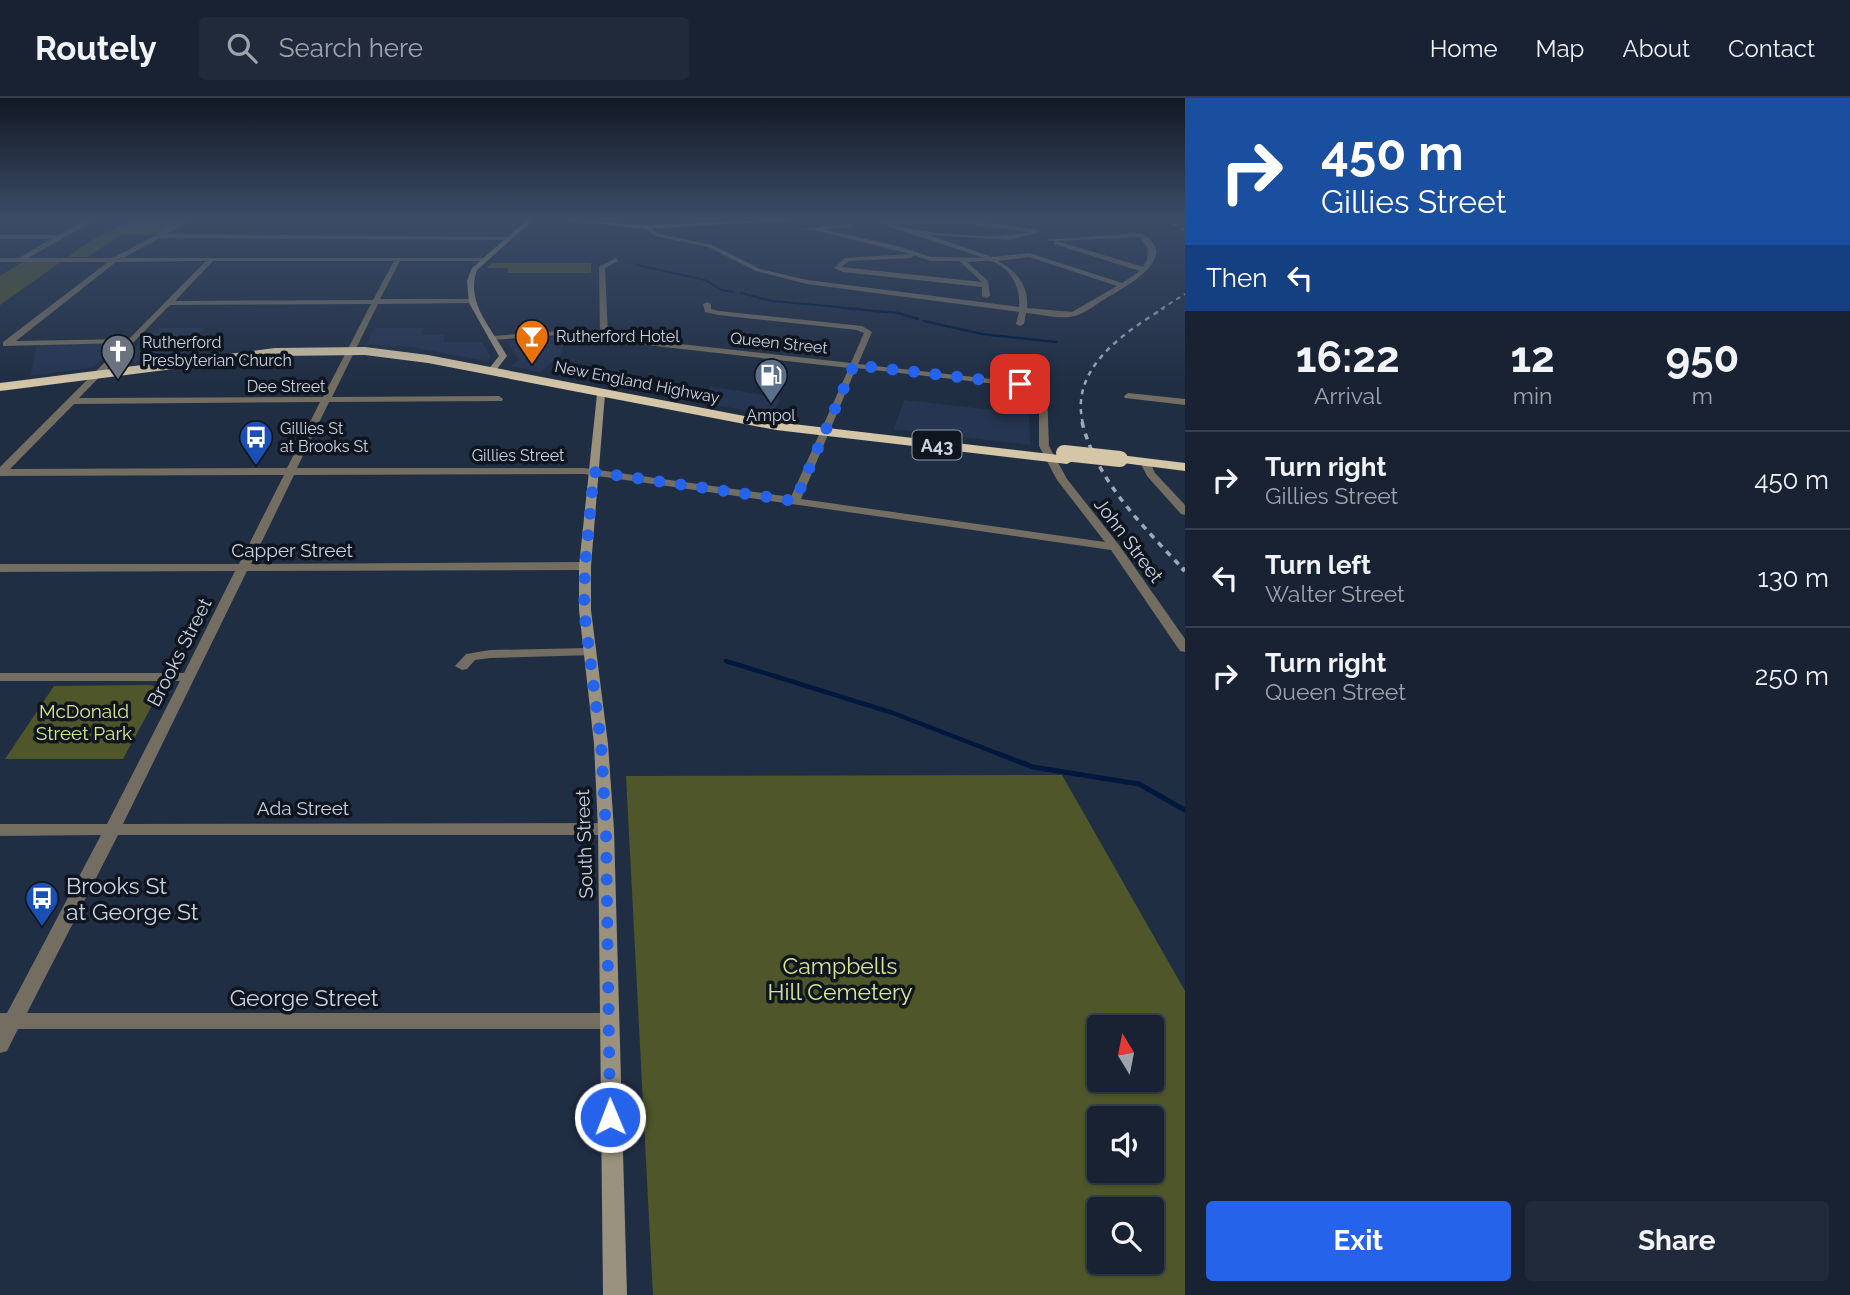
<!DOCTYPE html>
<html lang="en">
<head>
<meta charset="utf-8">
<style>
	body { margin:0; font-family:Raleway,sans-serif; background:#212a3b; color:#f1f3f6; height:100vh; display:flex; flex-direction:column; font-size:26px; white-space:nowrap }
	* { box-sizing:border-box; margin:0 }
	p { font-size:23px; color:#9fa4ac }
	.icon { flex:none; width:38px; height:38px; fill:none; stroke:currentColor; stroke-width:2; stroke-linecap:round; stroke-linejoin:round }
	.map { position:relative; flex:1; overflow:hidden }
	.sheet { display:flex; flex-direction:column; background:#182233; width:665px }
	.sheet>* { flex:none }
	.hud { background:#1a4fa0; color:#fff; overflow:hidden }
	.needle { width:46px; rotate:350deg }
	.controls { position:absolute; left:1087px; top:917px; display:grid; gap:14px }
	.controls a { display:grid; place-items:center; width:77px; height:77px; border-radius:7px; background:#182233; box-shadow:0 2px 5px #0004,0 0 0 2px #363f4e; font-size:35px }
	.pin { position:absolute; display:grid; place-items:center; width:60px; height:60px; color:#fff; margin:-30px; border-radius:14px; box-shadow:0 4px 10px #0006 }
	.me { position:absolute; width:77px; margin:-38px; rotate:359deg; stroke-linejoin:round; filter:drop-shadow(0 0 5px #0008) }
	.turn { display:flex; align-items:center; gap:24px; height:147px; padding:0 21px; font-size:32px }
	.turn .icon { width:91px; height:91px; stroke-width:2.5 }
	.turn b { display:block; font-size:49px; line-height:60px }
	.then { display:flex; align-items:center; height:66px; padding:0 21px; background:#0003; gap:14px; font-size:26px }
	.eta { display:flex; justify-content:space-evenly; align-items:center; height:119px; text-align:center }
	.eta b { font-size:42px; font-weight:700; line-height:49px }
	.action { display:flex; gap:14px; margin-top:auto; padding:14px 21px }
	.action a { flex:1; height:80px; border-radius:7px; background:#2563eb; color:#fff; font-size:28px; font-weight:700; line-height:80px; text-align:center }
	.action a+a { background:#212a3b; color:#f1f3f6 }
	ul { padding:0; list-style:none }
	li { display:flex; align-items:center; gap:21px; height:98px; padding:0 21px; border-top:2px solid #363f4e }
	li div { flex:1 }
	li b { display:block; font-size:26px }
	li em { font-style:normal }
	header { display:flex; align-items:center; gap:42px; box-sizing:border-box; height:98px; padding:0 35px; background:#182233; border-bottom:2px solid #363f4e }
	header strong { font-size:33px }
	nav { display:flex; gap:38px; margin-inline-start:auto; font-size:24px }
	.search { width:490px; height:63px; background:#212a3b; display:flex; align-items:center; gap:18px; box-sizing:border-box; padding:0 24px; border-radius:7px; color:#9fa4ac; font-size:26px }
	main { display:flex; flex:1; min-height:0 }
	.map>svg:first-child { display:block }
	.built { fill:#263652 }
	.green { fill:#4f5629; fill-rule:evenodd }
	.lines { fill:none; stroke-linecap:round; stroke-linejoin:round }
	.stream-far3 { stroke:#00183d; stroke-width:2 }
	.stream-far2 { stroke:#00183d; stroke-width:2.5 }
	.stream-far1 { stroke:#00183d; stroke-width:4.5 }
	.stream { stroke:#00183d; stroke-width:5 }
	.street { fill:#736e61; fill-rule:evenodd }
	.secondary { fill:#9a917e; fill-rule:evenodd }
	.highway { fill:#d4c6a7; fill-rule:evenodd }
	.rail-far3 { stroke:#9ea8b8; stroke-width:2; stroke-dasharray:4.5 4.5; stroke-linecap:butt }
	.rail-far2 { stroke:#9ea8b8; stroke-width:2.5; stroke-dasharray:5 5; stroke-linecap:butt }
	.rail-far1 { stroke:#9ea8b8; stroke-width:3.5; stroke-dasharray:6 6; stroke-linecap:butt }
	.rail { stroke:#9ea8b8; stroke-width:4.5; stroke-dasharray:8 8; stroke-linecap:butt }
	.highway-bridge { stroke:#d4c6a7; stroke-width:16 }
	.route { stroke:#2563eb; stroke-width:12; stroke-dasharray:0 21.6 }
	.labels { text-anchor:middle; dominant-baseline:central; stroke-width:7; stroke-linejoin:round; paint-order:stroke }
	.far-poi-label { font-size:16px; fill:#cad3e1; stroke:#101620; text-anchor:start }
	.far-street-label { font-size:16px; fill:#cad3e1; stroke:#101620 }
	.shield { fill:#101620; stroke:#929aa7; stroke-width:2 }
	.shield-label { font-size:18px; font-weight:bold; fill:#cad3e1 }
	.street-label { font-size:19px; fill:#cad3e1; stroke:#101620 }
	.park-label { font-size:19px; fill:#d7e691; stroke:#101620 }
	.near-poi-label { font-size:23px; fill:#cad3e1; stroke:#101620; text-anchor:start }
	.near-park-label { font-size:23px; fill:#d7e691; stroke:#101620 }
	.near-street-label { font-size:23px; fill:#cad3e1; stroke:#101620 }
</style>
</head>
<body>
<header>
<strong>Routely</strong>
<div class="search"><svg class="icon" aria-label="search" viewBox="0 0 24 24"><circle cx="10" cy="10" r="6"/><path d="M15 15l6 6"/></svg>Search here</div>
<nav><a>Home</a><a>Map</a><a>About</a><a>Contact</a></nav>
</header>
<main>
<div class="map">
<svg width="1185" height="1197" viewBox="0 0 1185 1197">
	<rect width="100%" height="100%" fill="#202e44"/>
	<path class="built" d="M 156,230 L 204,230 L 180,259 L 121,266 Z
		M 374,230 L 423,230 L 421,237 L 445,237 L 443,244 L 482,244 L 491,260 L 486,263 L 411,249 L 369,246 L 367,245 Z
		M 552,239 L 559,240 L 563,244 L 562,255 L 541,274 L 510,268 L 519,262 L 507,243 Z
		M 37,246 L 112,246 L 115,247 L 93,269 L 31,278 Z
		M 710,288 L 768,298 L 781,300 L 772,317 L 698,304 Z
		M 904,302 L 1029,316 L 1030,347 L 894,331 Z"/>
	<path class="green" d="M 135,121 L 186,121 L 156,137 L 121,137 L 88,159 L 68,159 L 93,141 Z
		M 62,163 L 0,207 L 0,178 L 22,164 Z
		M 492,165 L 591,165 L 591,175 L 508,175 L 508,170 L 486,170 Z
		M 54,588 L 149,587 L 162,589 L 123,661 L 5,661 Z
		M 1062,677 L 1185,893 L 1185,1197 L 653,1197 L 626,678 ZM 1099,929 L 1152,929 L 1152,982 L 1099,982 ZM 1152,1020 L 1152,1073 L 1099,1073 L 1099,1020 ZM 1099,1111 L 1152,1111 L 1152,1164 L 1099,1164 Z"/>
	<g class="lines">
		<path class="stream-far3" d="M 637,167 L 705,182 L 722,192 L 732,194
			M 741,195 L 772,203 L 861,211"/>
		<path class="stream-far2" d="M 842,210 L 898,215 L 918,221
			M 924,223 L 982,236 L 1056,244"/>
		<path class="stream-far1" d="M 726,563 L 893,615 L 1004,658"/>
		<path class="stream" d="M 999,656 L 1033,669 L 1139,686 L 1185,712"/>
		<path class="street" d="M 90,121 L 97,121 L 28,160 L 113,160 L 186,121 L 193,121 L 166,136 L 510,139 L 508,142 L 160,140 L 123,160 L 487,160 L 485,163 L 400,163 L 380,201 L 472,201 L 476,203 L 472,205 L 378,206 L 332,299 L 499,298 L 503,301 L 502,303 L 329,304 L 297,370 L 584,370 L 791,399 L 849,270 L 558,237 L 492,242 L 488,240 L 492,238 L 558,233 L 600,237 L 599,169 L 616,160 L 618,163 L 605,170 L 608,238 L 851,265 L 864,235 L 857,232 L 718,217 L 705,214 L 703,206 L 707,204 L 711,206 L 711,211 L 719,213 L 862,228 L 872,234 L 858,266 L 1037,286 L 1047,295 L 1049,348 L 1067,381 L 1119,447 L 1185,541 L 1185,554 L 1180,553 L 1111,452 L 584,376 L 294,377 L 251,466 L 585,464 L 591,468 L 585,472 L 247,473 L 123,726 L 606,725 L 612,727 L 614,731 L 612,735 L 606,737 L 118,737 L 27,915 L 609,915 L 616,917 L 619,923 L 616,929 L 609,931 L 18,931 L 7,953 L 0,955 L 0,915 L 7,915 L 101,737 L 0,738 L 0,726 L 107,726 L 180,583 L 0,583 L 0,575 L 184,575 L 235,473 L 0,474 L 0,466 L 239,466 L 284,377 L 0,378 L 0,369 L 124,245 L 3,248 L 3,244 L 108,164 L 0,164 L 0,160 L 19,160 L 51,141 L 0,141 L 0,137 L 57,137 ZM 206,163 L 129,241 L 16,243 L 116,164 ZM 213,163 L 394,163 L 373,202 L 175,203 ZM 371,206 L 323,299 L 79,300 L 170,207 ZM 856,270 L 1031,290 L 1039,296 L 1039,348 L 1057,382 L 1105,444 L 801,401 ZM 320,304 L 287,370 L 10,371 L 74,306 Z
			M 796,121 L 802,121 L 803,122 L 800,124 Z
			M 882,122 L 966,122 L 1039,132 L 1039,134 L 1012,142 L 929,137 L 992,159 L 1029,155 L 1122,185 L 1140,173 L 1054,146 L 1055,143 L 1044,142 L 1141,135 C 1183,158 1127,188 1108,199 C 1098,205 1086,215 1075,218 C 1060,222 1041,216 1026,215 L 1024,226 L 1020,228 L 1016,226 L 1019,214 L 807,186 L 756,173 L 708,149 L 655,138 L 643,129 L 648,128 L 659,136 L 712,147 L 760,171 L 807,182 L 1019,209 C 1021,191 1011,168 990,163 C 983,162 974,164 967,164 L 988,183 L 990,198 L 986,200 L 982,198 L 982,189 L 843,174 L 834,170 L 845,160 L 910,156 L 813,132 L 799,131 L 849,126 L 851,129 L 822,131 L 901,149 L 931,159 L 984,160 L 884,127 L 879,124 ZM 891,126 L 966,126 L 1028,134 C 998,142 920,136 891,126 ZM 1140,139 L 1148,151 L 1147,162 L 1143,169 L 1057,143 ZM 914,157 L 930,163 L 959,163 L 982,184 L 841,169 L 849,163 L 911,160 ZM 1029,159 L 1117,188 L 1072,214 L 1027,210 C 1029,188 1017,173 998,163 Z
			M 1128,295 L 1185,301 L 1185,307 L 1125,300 L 1124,298 Z
			M 1141,362 L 1149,362 L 1155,375 L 1185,407 L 1185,417 L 1181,416 L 1147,378 L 1140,364 Z
			M 588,550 L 593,551 L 595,554 L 593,557 L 490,560 L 475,562 L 467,571 L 462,572 L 455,568 L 466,556 L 490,552 Z"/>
		<path class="secondary" d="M 528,121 L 533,122 L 477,172 C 465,205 492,230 507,258 L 497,271 L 503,276 L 499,279 L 488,272 L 499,258 L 469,205 L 467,183 L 472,170 Z
			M 551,121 L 646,127 L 815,121 L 646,131 Z
			M 601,293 L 605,296 L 591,468 L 591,512 L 608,646 L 614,731 L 627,1197 L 603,1197 L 598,731 L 594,646 L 579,512 L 579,468 L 597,296 Z"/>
		<path class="highway" d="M 365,249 L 428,257 L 776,324 L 1067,358 L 1074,362 L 1067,366 L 776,332 L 428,265 L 365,257 L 275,258 L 0,293 L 0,285 L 275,250 Z
			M 1120,357 L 1185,365 L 1185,373 L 1115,364 L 1113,361 L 1115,358 Z"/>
		<path class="rail-far3" d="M 1165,121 L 1185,133
			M 1161,211 L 1185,196"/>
		<path class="rail-far2" d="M 1083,326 C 1069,270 1124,235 1164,210"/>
		<path class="rail-far1" d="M 1082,324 C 1097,384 1143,428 1184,472"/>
		<path class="rail" d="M 1182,470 L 1185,473"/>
		<path class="highway-bridge" d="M 1064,355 L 1120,361"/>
	</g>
	<linearGradient id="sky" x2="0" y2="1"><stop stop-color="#121925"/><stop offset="0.42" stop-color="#3c4c67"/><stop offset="1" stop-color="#3c4c67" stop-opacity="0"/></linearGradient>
	<rect width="1185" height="288" fill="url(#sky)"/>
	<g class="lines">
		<path class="route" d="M 610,1019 L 606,732 L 601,646 L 584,512 L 585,468 L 594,374 L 795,403 L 854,267 L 1020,286"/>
	</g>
	<defs>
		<symbol id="bar-pin" viewBox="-11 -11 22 30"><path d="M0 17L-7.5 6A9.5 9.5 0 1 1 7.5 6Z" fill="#e8710a" stroke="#101620"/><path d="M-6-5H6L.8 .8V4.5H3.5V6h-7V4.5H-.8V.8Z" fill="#fff"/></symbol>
		<symbol id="church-pin" viewBox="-11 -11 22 30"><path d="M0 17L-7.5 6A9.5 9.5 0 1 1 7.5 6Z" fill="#6b7280" stroke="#101620"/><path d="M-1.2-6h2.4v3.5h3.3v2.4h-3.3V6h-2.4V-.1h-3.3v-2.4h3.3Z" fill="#fff"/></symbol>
		<symbol id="fuel-pin" viewBox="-11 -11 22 30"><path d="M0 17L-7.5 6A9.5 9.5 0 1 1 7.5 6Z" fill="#5c6f8a" stroke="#101620"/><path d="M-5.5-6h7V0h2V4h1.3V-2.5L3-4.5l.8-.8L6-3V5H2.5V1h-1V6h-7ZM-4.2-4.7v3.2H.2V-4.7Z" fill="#fff"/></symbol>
		<symbol id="bus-pin" viewBox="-11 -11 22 30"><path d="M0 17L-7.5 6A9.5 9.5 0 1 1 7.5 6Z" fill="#1a4fb4" stroke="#101620"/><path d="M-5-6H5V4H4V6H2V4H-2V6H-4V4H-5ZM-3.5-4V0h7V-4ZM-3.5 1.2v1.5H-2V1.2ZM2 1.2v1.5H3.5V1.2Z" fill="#fff"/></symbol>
	</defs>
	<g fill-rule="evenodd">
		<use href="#bar-pin" x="513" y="219" width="38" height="52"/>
		<use href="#church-pin" x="99" y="234" width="38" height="52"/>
		<use href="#fuel-pin" x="752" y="258" width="38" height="52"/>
		<use href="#bus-pin" x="237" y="320" width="38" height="52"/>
		<use href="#bus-pin" x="23" y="781" width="38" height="52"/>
	</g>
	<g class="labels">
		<g class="far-poi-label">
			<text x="556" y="238">Rutherford Hotel</text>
			<text x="142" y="244">Rutherford<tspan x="142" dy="18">Presbyterian Church</tspan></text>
			<text x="771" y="317" text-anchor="middle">Ampol</text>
			<text x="280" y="330">Gillies St<tspan x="280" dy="18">at Brooks St</tspan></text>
		</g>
		<g class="far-street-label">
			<text transform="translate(779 245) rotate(6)">Queen Street</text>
			<text transform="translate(637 284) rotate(11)">New England Highway</text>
			<text x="286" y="288">Dee Street</text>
			<text x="518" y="357">Gillies Street</text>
		</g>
		<rect class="shield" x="912.5" y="332.5" width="49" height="29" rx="5"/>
		<g class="shield-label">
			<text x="937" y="347">A43</text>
		</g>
		<g class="street-label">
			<text transform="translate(1129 442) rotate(53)">John Street</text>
			<text x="292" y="452">Capper Street</text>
			<text transform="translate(179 554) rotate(-63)">Brooks Street</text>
			<text x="303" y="710">Ada Street</text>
			<text transform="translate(584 746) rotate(-92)">South Street</text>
		</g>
		<g class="park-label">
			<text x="84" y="613">McDonald<tspan x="84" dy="22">Street Park</tspan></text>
		</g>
		<g class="near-poi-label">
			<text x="66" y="787">Brooks St<tspan x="66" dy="26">at George St</tspan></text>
		</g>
		<g class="near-park-label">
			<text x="840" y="867">Campbells<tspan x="840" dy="26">Hill Cemetery</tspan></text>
		</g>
		<g class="near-street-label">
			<text x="304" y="899">George Street</text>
		</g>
	</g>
</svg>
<div class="controls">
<a><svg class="needle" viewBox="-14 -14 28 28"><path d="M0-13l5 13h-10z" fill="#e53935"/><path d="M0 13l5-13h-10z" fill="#9fa4ac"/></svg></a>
<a><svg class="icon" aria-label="sound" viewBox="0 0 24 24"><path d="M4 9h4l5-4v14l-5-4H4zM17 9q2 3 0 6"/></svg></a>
<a><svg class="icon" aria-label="search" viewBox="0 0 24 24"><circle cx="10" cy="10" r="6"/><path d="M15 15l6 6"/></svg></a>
</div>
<div class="pin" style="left:1020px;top:286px;background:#d93025"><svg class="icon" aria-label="arrive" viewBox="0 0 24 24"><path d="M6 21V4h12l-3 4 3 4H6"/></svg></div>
<svg class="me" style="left:610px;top:1019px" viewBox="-20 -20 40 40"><circle r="17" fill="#2563eb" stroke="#fff" stroke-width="3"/><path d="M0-11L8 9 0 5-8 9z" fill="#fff"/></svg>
</div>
<section class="sheet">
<div class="hud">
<div class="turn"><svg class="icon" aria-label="right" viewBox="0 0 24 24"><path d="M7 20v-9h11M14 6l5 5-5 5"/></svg><div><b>450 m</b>Gillies Street</div></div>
<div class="then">Then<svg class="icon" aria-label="left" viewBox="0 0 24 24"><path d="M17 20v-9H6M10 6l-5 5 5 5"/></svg></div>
</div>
<div class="eta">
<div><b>16:22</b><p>Arrival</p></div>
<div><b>12</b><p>min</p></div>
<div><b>950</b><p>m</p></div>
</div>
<ul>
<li><svg class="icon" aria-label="right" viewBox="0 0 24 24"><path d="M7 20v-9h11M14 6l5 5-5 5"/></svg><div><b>Turn right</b><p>Gillies Street</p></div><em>450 m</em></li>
<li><svg class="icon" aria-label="left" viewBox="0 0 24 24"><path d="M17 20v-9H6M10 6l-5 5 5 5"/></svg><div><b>Turn left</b><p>Walter Street</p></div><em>130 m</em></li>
<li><svg class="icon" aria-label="right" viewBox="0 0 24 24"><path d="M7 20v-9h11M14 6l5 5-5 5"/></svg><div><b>Turn right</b><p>Queen Street</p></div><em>250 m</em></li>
</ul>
<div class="action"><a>Exit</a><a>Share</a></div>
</section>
</main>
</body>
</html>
